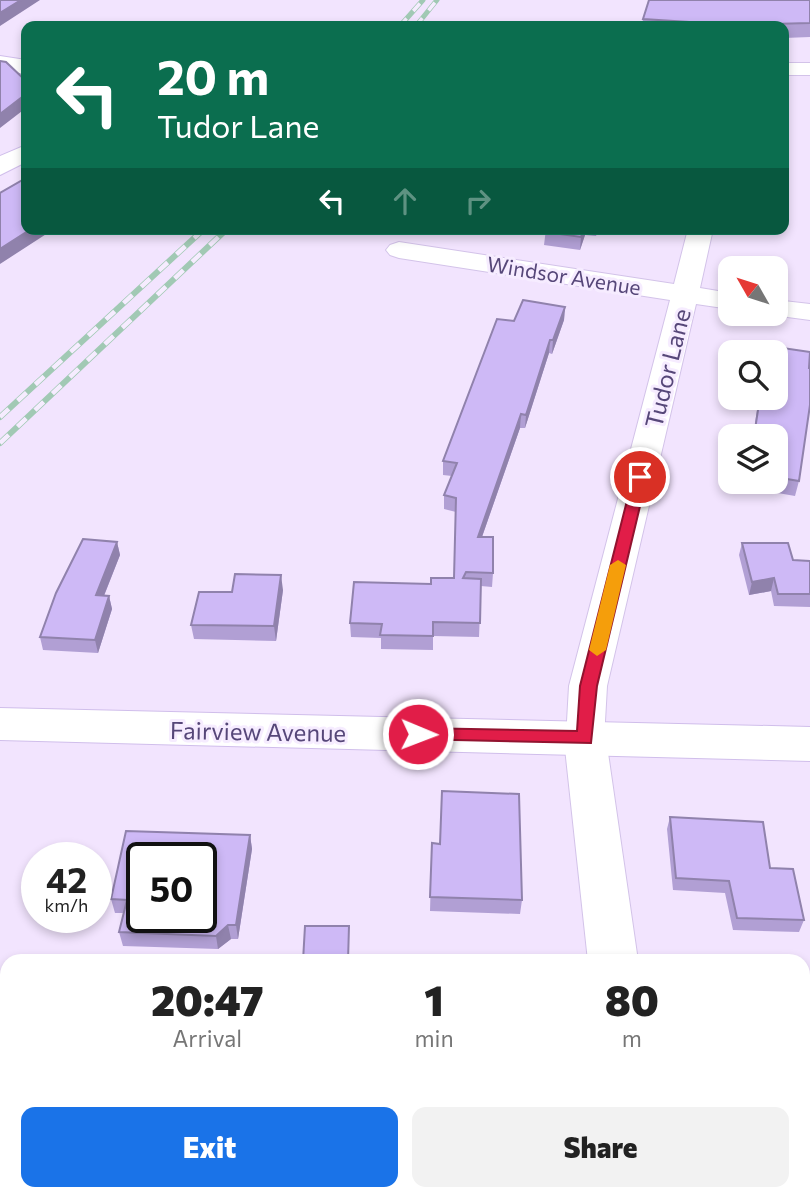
<!DOCTYPE html>
<html lang="en">
<head>
<meta charset="utf-8">
<style>
	body { margin:0; font-family:Commissioner,sans-serif; background:#f2f2f2; color:#222; height:100vh; display:flex; flex-direction:column; font-size:26px; white-space:nowrap }
	* { box-sizing:border-box; margin:0 }
	p { font-size:23px; color:#767676 }
	.icon { flex:none; width:38px; height:38px; fill:none; stroke:currentColor; stroke-width:2; stroke-linecap:round; stroke-linejoin:round }
	.map { position:relative; flex:1; overflow:hidden }
	.panel { position:absolute; left:0px; top:954px; width:810px; height:247px; display:flex; flex-direction:column; background:#fff; border-radius:21px 21px 0 0; box-shadow:0 4px 10px #0003 }
	.panel>* { flex:none }
	.banner { position:absolute; left:21px; top:21px; width:768px; height:214px; border-radius:14px; box-shadow:0 4px 10px #0003; background:#0b6e4f; color:#fff; overflow:hidden }
	.needle { width:46px; rotate:309deg }
	.buttons { position:absolute; left:718px; top:256px; display:grid; gap:14px }
	.buttons a { display:grid; place-items:center; width:70px; height:70px; border-radius:14px; background:#fff; box-shadow:0 4px 10px #0003; font-size:35px }
	.speed { position:absolute; left:21px; top:842px; display:flex; gap:14px; font-size:35px; font-weight:700; text-align:center }
	.speed>* { display:grid; place-content:center; width:91px; height:91px; border-radius:50%; background:#fff; box-shadow:0 4px 10px #0003; line-height:1 }
	.speed small { font-size:18px; font-weight:400 }
	.speed .limit { border:4px solid #111; border-radius:10px; background:#fff; color:#111 }
	.pin { position:absolute; display:grid; place-items:center; width:60px; height:60px; color:#fff; margin:-30px; border:4px solid #fff; border-radius:50%; box-shadow:0 2px 7px #0007 }
	.me { position:absolute; width:77px; margin:-38px; rotate:91deg; stroke-linejoin:round; filter:drop-shadow(0 0 5px #0008) }
	.turn { display:flex; align-items:center; gap:24px; height:147px; padding:0 21px; font-size:32px }
	.turn .icon { width:91px; height:91px; stroke-width:2.5 }
	.turn b { display:block; font-size:49px; line-height:60px }
	.lanes { display:flex; align-items:center; height:66px; padding:0 21px; background:#0003; justify-content:center; gap:35px; direction:ltr }
	.lanes .off { opacity:.35 }
	.eta { display:flex; justify-content:space-evenly; align-items:center; height:119px; text-align:center }
	.eta b { font-size:42px; font-weight:800; line-height:49px }
	.action { display:flex; gap:14px; margin-top:auto; padding:14px 21px }
	.action a { flex:1; height:80px; border-radius:14px; background:#1a73e8; color:#fff; font-size:28px; font-weight:800; line-height:80px; text-align:center }
	.action a+a { background:#f2f2f2; color:#222 }
	.map>svg:first-child { display:block }
	.lines { fill:none; stroke-linecap:round; stroke-linejoin:round }
	.minor-casing { stroke:#d3c3e9; stroke-width:2 }
	.tertiary-casing { stroke:#d3c3e9; stroke-width:2 }
	.secondary-casing { stroke:#d0beeb; stroke-width:2 }
	.minor { fill:#fff; fill-rule:evenodd }
	.tertiary { fill:#fff; fill-rule:evenodd }
	.secondary { fill:#fff; fill-rule:evenodd }
	.rail-far1-casing { stroke:#a1c9b4; stroke-width:5 }
	.rail-casing { stroke:#a1c9b4; stroke-width:6 }
	.rail-far1 { stroke:#f6ecff; stroke-width:3.5; stroke-dasharray:10; stroke-linecap:butt }
	.rail { stroke:#f6ecff; stroke-width:4.5; stroke-dasharray:12; stroke-linecap:butt }
	.wall { fill:#b19fd4 }
	.shaded-wall { fill:#9082ac }
	.building { fill:#ceb9f6; stroke:#9082ac; stroke-width:2; fill-rule:evenodd }
	.route { fill:#e11d48; stroke:#92132f; stroke-width:2 }
	.slow { fill:#f59e0b }
	.labels { text-anchor:middle; dominant-baseline:central; stroke-width:6; stroke-linejoin:round; paint-order:stroke }
	.far-street-label { font-size:21px; fill:#564779; stroke:#f6ecff }
	.street-label { font-size:24px; fill:#564779; stroke:#f6ecff }
</style>
</head>
<body>
<div class="map">
<svg width="810" height="1200" viewBox="0 0 810 1200">
	<rect width="100%" height="100%" fill="#f2e4fe"/>
	<g class="lines">
		<defs>
			<path id="minor" d="M 784,63 L 810,63 L 810,75 L 784,75 Z
				M 688,229 L 713,229 L 700,288 L 730,293 L 730,309 L 696,304 L 607,686 L 604,739 L 599,750 L 585,754 L 571,750 L 566,739 L 569,686 L 670,300 L 399,258 L 390,255 L 386,250 L 390,245 L 399,242 L 674,284 Z
				M 775,300 L 810,304 L 810,320 L 765,314 L 775,313 Z"/>
			<path id="tertiary" d="M 585,722 L 600,727 L 606,739 L 638,961 L 588,961 L 564,739 L 570,727 Z
				M 614,1194 L 670,1194 L 671,1200 L 615,1200 Z"/>
			<path id="secondary" d="M 0,56 L 26,60 L 26,74 L 0,70 Z
				M 26,145 L 26,162 L 0,175 L 0,156 Z
				M 0,708 L 810,727 L 810,761 L 0,740 Z"/>
		</defs>
		<use href="#minor" class="minor-casing"/>
		<use href="#tertiary" class="tertiary-casing"/>
		<use href="#secondary" class="secondary-casing"/>
		<use href="#minor" class="minor"/>
		<use href="#tertiary" class="tertiary"/>
		<use href="#secondary" class="secondary"/>
		<defs>
			<path id="rail-far1" d="M 400,26 L 423,0
				M 416,26 L 437,0"/>
			<path id="rail" d="M 0,417 L 204,229
				M 0,443 L 227,229"/>
		</defs>
		<use href="#rail-far1" class="rail-far1-casing"/>
		<use href="#rail" class="rail-casing"/>
		<use href="#rail-far1" class="rail-far1"/>
		<use href="#rail" class="rail"/>
	</g>
	<path class="wall" d="M 810,0 L 810,37 L 784,38 L 784,26 L 642,26 L 643,19 Z
		M 546,229 L 599,229 L 596,236 L 585,235 L 580,250 L 544,245 Z
		M 565,307 L 564,320 L 552,354 L 549,353 L 525,428 L 520,428 L 482,537 L 493,573 L 492,587 L 481,586 L 479,637 L 433,636 L 433,650 L 381,649 L 381,638 L 351,637 L 350,623 L 431,584 L 454,578 L 456,512 L 444,509 L 444,495 L 452,476 L 443,475 L 443,461 L 514,321 Z
		M 759,397 L 775,397 L 799,481 L 795,496 L 744,487 L 745,481 L 775,481 L 775,436 L 753,436 Z
		M 117,542 L 120,555 L 104,596 L 109,596 L 112,609 L 98,653 L 43,650 L 40,637 Z
		M 742,543 L 793,560 L 810,561 L 810,607 L 774,606 L 771,591 L 749,595 L 739,555 Z
		M 283,590 L 276,641 L 194,639 L 191,625 L 232,592 Z
		M 670,817 L 770,868 L 804,920 L 799,932 L 733,930 L 725,893 L 673,890 L 667,829 Z
		M 250,835 L 252,849 L 238,939 L 231,939 L 218,949 L 123,946 L 119,932 L 124,913 L 115,913 L 111,899 Z
		M 432,843 L 440,844 L 522,900 L 520,914 L 430,911 Z"/>
	<path class="shaded-wall" d="M 21,0 L 40,0 L 0,26 L 0,13 Z
		M 26,94 L 26,108 L 0,128 L 0,114 Z
		M 31,229 L 54,229 L 0,264 L 0,249 Z
		M 584,229 L 586,229 L 585,235 L 580,250 L 581,237 Z
		M 565,307 L 564,320 L 552,354 L 553,340 Z
		M 550,340 L 549,353 L 525,428 L 526,415 Z
		M 521,414 L 520,428 L 477,551 L 478,537 Z
		M 117,542 L 120,555 L 99,608 L 96,595 Z
		M 281,575 L 283,590 L 276,641 L 274,626 Z
		M 774,578 L 771,591 L 749,595 L 752,582 Z
		M 109,596 L 112,609 L 98,653 L 95,640 Z
		M 250,835 L 252,849 L 238,939 L 236,925 Z
		M 228,925 L 231,939 L 218,949 L 216,936 Z"/>
	<path class="building" d="M 0,0 L 21,0 L 0,13 Z
		M 649,0 L 810,0 L 810,23 L 736,25 L 643,19 Z
		M 0,61 L 6,62 L 26,81 L 26,94 L 0,114 Z
		M 26,178 L 26,229 L 31,229 L 0,249 L 0,193 Z
		M 546,229 L 584,229 L 581,237 L 545,232 Z
		M 523,300 L 565,307 L 553,340 L 550,340 L 526,415 L 521,414 L 478,537 L 493,537 L 493,573 L 466,572 L 463,578 L 481,579 L 480,623 L 433,622 L 433,636 L 380,635 L 382,624 L 350,623 L 354,582 L 431,584 L 431,578 L 454,578 L 456,498 L 444,495 L 457,463 L 443,461 L 497,319 L 514,321 Z
		M 769,346 L 810,352 L 809,368 L 810,368 L 810,405 L 799,481 L 775,477 L 775,436 L 754,436 L 760,397 L 775,397 L 775,352 L 768,352 Z
		M 83,539 L 117,542 L 96,595 L 109,596 L 95,640 L 40,637 L 56,593 Z
		M 742,543 L 788,543 L 793,560 L 810,561 L 810,594 L 778,594 L 774,578 L 752,582 Z
		M 235,574 L 281,575 L 274,626 L 191,625 L 199,592 L 232,592 Z
		M 442,791 L 519,794 L 522,900 L 430,897 L 432,843 L 440,844 Z
		M 670,817 L 763,822 L 770,868 L 793,869 L 804,920 L 737,918 L 729,881 L 676,878 Z
		M 126,831 L 250,835 L 236,925 L 228,925 L 216,936 L 119,932 L 127,900 L 111,899 ZM 142,858 L 201,858 L 201,917 L 142,917 Z
		M 305,926 L 349,926 L 348,961 L 303,961 Z
		M 373,1194 L 493,1194 L 493,1200 L 373,1200 Z"/>
	<path class="route" d="M 640,472 L 647,477 L 597,686 L 591,743 L 412,739 L 409,734 L 412,730 L 418,728 L 577,731 L 580,686 L 633,477 Z"/>
	<path class="slow" d="M 618,560 L 626,565 L 606,650 L 597,656 L 589,650 L 610,565 Z"/>
	<g class="labels">
		<g class="far-street-label">
			<text transform="translate(564 275) rotate(9)">Windsor Avenue</text>
		</g>
		<g class="street-label">
			<text transform="translate(667 368) rotate(-76)">Tudor Lane</text>
			<text transform="translate(258 731) rotate(1)">Fairview Avenue</text>
		</g>
	</g>
</svg>
<div class="buttons">
<a><svg class="needle" viewBox="-14 -14 28 28"><path d="M0-13l5 13h-10z" fill="#e53935"/><path d="M0 13l5-13h-10z" fill="#767676"/></svg></a>
<a><svg class="icon" aria-label="search" viewBox="0 0 24 24"><circle cx="10" cy="10" r="6"/><path d="M15 15l6 6"/></svg></a>
<a><svg class="icon" aria-label="layers" viewBox="0 0 24 24"><path d="M12 4l9 5-9 5-9-5zM3 14l9 5 9-5"/></svg></a>
</div>
<div class="speed"><div>42<small>km/h</small></div><div class="limit">50</div></div>
<div class="pin" style="left:640px;top:477px;background:#d93025"><svg class="icon" aria-label="arrive" viewBox="0 0 24 24"><path d="M6 21V4h12l-3 4 3 4H6"/></svg></div>
<svg class="me" style="left:418px;top:734px" viewBox="-20 -20 40 40"><circle r="17" fill="#e11d48" stroke="#fff" stroke-width="3"/><path d="M0-11L8 9 0 5-8 9z" fill="#fff"/></svg>
<div class="banner">
<div class="turn"><svg class="icon" aria-label="left" viewBox="0 0 24 24"><path d="M17 20v-9H6M10 6l-5 5 5 5"/></svg><div><b>20 m</b>Tudor Lane</div></div>
<div class="lanes"><svg class="icon" aria-label="left" viewBox="0 0 24 24"><path d="M17 20v-9H6M10 6l-5 5 5 5"/></svg><svg class="icon off" aria-label="ahead" viewBox="0 0 24 24"><path d="M12 20V5M6 11l6-6 6 6"/></svg><svg class="icon off" aria-label="right" viewBox="0 0 24 24"><path d="M7 20v-9h11M14 6l5 5-5 5"/></svg></div>
</div>
<section class="panel">
<div class="eta">
<div><b>20:47</b><p>Arrival</p></div>
<div><b>1</b><p>min</p></div>
<div><b>80</b><p>m</p></div>
</div>
<div class="action"><a>Exit</a><a>Share</a></div>
</section>
</div>
</body>
</html>
